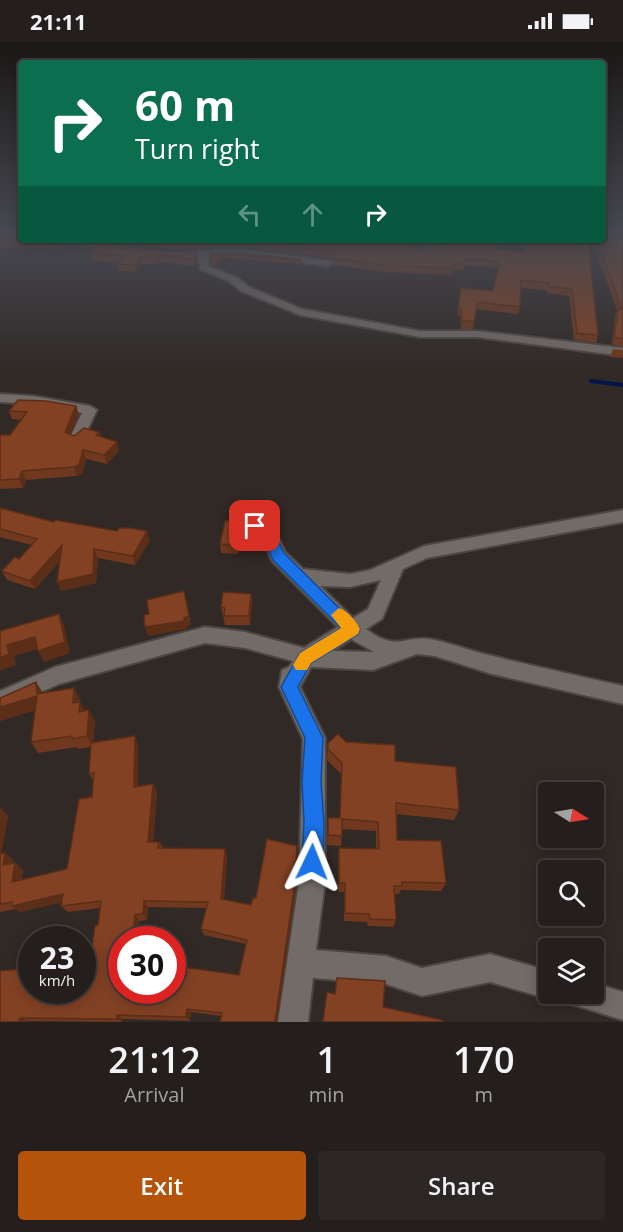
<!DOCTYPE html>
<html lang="en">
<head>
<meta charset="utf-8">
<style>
	body { margin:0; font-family:"Open Sans",sans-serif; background:#2c2725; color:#f1f3f6; height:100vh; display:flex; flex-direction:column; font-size:22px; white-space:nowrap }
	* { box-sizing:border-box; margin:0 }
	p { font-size:20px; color:#a3a2a3 }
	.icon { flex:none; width:33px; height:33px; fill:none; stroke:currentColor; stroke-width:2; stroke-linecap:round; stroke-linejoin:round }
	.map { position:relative; height:980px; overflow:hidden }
	.panel { display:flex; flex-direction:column; background:#241f1c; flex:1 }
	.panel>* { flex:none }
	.hud { position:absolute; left:18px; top:18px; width:588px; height:183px; border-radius:6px; box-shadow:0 3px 15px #0003,0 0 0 2px #413d3b; background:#0b6e4f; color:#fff; overflow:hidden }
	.needle { width:39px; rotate:101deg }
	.fabs { position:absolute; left:538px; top:740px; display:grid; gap:12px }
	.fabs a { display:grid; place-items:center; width:66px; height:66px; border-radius:6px; background:#241f1c; box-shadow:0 3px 15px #0003,0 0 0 2px #413d3b; font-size:30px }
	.speed { position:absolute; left:18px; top:884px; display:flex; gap:12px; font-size:30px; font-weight:700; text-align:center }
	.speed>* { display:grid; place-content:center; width:78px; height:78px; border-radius:50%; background:#241f1c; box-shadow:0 3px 15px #0003,0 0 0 2px #413d3b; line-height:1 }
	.speed small { font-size:15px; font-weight:400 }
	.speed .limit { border:9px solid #d22; background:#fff; color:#111 }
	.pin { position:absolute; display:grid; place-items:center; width:51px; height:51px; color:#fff; margin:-26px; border-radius:12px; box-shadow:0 3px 9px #0006 }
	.me { position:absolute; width:66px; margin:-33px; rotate:2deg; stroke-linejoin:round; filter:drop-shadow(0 0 4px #0008) }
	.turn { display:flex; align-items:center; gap:21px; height:126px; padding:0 18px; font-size:27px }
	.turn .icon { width:78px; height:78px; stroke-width:2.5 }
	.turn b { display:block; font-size:42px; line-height:51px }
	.lanes { display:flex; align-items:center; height:57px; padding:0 18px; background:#0003; justify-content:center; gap:30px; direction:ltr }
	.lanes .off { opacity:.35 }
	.eta { display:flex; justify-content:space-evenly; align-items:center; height:102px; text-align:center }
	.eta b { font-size:36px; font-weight:600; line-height:42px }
	.button { display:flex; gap:12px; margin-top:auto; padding:12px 18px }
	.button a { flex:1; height:69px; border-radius:6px; background:#b45309; color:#fff; font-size:24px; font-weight:600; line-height:69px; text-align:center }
	.button a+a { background:#2c2725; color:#f1f3f6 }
	.status { display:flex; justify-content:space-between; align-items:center; height:42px; padding:0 30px; background:#241f1c; direction:ltr }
	.status svg { height:16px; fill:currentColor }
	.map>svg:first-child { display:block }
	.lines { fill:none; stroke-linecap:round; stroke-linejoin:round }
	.stream { stroke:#041549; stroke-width:4 }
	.minor-casing { stroke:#4b4643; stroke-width:4 }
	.minor { fill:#736b67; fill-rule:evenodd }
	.wall { fill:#70381e; fill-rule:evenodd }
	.shaded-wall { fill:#5b2e18 }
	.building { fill:#824123; stroke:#5b2e18; stroke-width:1.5; fill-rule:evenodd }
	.route { fill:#1a73e8; stroke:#114b97; stroke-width:1.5 }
	.slow { fill:#f59e0b }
</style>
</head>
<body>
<div class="status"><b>21:11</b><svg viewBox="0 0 49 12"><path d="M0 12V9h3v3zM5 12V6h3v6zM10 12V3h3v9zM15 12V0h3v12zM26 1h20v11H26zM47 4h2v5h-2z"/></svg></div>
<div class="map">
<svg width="623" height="980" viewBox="0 0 623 980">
	<rect width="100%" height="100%" fill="#302926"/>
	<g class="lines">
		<path class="stream" d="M 591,339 L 623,343"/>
		<defs>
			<path id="minor" d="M 50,198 L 84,198 L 124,204 L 119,207 L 55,201 Z
				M 428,198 L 439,198 L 444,202 C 438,212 427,215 417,213 L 417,209 L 433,204 Z
				M 240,207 L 331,219 L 333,221 L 328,224 L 240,213 L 209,214 L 208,224 L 238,236 L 249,245 L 302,267 L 420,289 L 477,289 L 623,306 L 623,314 L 477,295 L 420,295 L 300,273 L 241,249 L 230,240 L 200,227 L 199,215 L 190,212 L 195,209 Z
				M 0,352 L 33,354 L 90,364 L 97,368 L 83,397 L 76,401 L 69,397 L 82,371 L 33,362 L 0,360 Z
				M 623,468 L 623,480 L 427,516 L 403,527 L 382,577 L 366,587 C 400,612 403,591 435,598 C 454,602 473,610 493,614 C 536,625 580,634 623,644 L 623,662 L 492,632 L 435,614 L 417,612 L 373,628 L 311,625 L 300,645 L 325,696 L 325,840 L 316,908 L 386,914 L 422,926 L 490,912 L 549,929 L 549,951 L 560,951 L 549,957 L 490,940 L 422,954 L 386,942 L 313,936 L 308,980 L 278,980 L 299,840 L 303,697 L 279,645 L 282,628 L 289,625 L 293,619 L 245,606 L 205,601 L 59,642 L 0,668 L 0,649 L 55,625 L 205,585 L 245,590 L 304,606 L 338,585 L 272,519 L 261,494 L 253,490 L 236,490 L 234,486 L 236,482 L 255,478 L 274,486 L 285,510 L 303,527 L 350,532 L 370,528 L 424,504 ZM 381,538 L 368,567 L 353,576 L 320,544 L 350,545 ZM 351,597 L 374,610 L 333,609 Z
				M 594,941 L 623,950 L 623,978 L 568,961 L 564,951 L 594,951 Z"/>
		</defs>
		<use href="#minor" class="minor-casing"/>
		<use href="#minor" class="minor"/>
	</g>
	<path class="wall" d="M 623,192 L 623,305 L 612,302 L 615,274 L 617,268 L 592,198 L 603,198 Z
		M 0,194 L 64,198 L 65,202 L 61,207 L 0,205 Z
		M 144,198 L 380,198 L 427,210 L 499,207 L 523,210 L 523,198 L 588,198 L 598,293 L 596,301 L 574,298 L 569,254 L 547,251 L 547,248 L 521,246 L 520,265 L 518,272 L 476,267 L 473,287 L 461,287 L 460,274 L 457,273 L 461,246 L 493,249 L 499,226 L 465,223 L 462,229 L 453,228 L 452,233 L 384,230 L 334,223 L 334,216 L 240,205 L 170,207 L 146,204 Z
		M 383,198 L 414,198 L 412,204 Z
		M 196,209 L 197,221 L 194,224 L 160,220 L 158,222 L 142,222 L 135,230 L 119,229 L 117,222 L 119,220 L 92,219 L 90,212 Z
		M 240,211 L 303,218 L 303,222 L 223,216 L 215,223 L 210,223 L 211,212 Z
		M 613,307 L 623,308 L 623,316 L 610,315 Z
		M 76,364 L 79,373 L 70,393 L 74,394 L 99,390 L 100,394 L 119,409 L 107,422 L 86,417 L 82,432 L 77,434 L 26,438 L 23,446 L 0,447 L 0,393 L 10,393 L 21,378 L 12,377 L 9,369 Z
		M 0,466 L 54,480 L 150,498 L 135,523 L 98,516 L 96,541 L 61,549 L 60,519 L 35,547 L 7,538 L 2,529 L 19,517 L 32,503 L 0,495 Z
		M 235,483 L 260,490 L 261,499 L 259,508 L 239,509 L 238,512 L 221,511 L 220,502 Z
		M 251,552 L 252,561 L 250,583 L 225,583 L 221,565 Z
		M 43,651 L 80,657 L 80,661 L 85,669 L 95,679 L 93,700 L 135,694 L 138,703 L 138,744 L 153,742 L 157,750 L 153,800 L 159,800 L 163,806 L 227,814 L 224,857 L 251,863 L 256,856 L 298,811 L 297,840 L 221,974 L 191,970 L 190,979 L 123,977 L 122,980 L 28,979 L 0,980 L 89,927 L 98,883 L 100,866 L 68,870 L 61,864 L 62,860 L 20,870 L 16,867 L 0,870 L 0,766 L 8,774 L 1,812 L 5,811 L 13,818 L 13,821 L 15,821 L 23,828 L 21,838 L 67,827 L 92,755 L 93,738 L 89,732 L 91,705 L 78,707 L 77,705 L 38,711 L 31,700 L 35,668 L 0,679 L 0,656 ZM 148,865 L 207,866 L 201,887 L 204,893 L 246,902 L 239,933 L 122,948 L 139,879 L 147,878 Z
		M 346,700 L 395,719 L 459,768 L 454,778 L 396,772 L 397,798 L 446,841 L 441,849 L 401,848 L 399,852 L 394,852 L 396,878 L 393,885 L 368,884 L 367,880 L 344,879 L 344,850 L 338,850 L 339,806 L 376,807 L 376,789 L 342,787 L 341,804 L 327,803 L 328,776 L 340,776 L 341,732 L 327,718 L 328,701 Z"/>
	<path class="shaded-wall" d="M 61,198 L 64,198 L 65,202 L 61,207 L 59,201 Z
		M 223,212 L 223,216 L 215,223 L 215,220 Z
		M 159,213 L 160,220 L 158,222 L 157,216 Z
		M 196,214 L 197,221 L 194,224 L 193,217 Z
		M 140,215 L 142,222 L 135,230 L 134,223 Z
		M 76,364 L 79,373 L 68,399 L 65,390 Z
		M 117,400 L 119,409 L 107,422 L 104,413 Z
		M 83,408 L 86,417 L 82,432 L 77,434 L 74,425 Z
		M 22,429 L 26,438 L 23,446 L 19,437 Z
		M 147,489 L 150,498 L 135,523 L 133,514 Z
		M 260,490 L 261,499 L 259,508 L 258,499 Z
		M 62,503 L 66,512 L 35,547 L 30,539 Z
		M 94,507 L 98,516 L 96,541 L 61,549 L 57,540 Z
		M 251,552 L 252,561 L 250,583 L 249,574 Z
		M 187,558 L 191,583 L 187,585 L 184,576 Z
		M 59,572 L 64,583 L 70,611 L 44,620 L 38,609 Z
		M 185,579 L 187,587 L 148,594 L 145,585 Z
		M 35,595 L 41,606 L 14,614 L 16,623 L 0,629 L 0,616 L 7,603 Z
		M 36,640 L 43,651 L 37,652 Z
		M 74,646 L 80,657 L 80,661 L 86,671 L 79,671 L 73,661 Z
		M 37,654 L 44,665 L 0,679 L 0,665 Z
		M 89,668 L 95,679 L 93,705 L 87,694 Z
		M 135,694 L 138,703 L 138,753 L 134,745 Z
		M 153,742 L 157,750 L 153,807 L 148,800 Z
		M 1,766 L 8,774 L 0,820 L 0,771 Z
		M 297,804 L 297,840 L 277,980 L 275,980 Z
		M 225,807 L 227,814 L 223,863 L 221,857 Z
		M 5,811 L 13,818 L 11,830 L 3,823 Z
		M 15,821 L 23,828 L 20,846 L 12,840 Z
		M 63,852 L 69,859 L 20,870 L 12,864 Z
		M 144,859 L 148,865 L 147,878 L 143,872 Z
		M 135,873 L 139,879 L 138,897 L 133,897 Z
		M 187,967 L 191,970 L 190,979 L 186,975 Z
		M 117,973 L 123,977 L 122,980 L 117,977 Z
		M 20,976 L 28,979 L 28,980 L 19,980 Z"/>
	<path class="building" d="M 603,192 L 623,192 L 623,297 L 614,295 L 618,267 L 622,267 L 597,198 L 603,198 Z
		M 0,194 L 21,194 L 21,198 L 61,198 L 59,201 L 0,198 Z
		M 151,198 L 380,198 L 427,210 L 446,198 L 501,198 L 499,207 L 525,210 L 525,198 L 588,198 L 598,293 L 577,291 L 572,247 L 549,244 L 549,241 L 521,238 L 520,265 L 478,260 L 474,279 L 462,279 L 461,266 L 458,266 L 461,246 L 493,249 L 500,220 L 466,216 L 464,222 L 455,221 L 453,226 L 384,223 L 334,216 L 337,209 L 240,198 L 169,200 Z
		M 100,201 L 169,210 L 196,209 L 196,214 L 193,217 L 159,213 L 157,216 L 140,215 L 134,223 L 117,222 L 125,213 L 90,212 Z
		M 240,211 L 303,218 L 223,212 L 215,220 L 210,219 L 211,212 Z
		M 18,358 L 46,359 L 76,364 L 65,390 L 74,394 L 84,386 L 99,390 L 96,393 L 117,400 L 104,413 L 83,408 L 79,423 L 74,425 L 22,429 L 19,437 L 0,438 L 0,393 L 10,393 L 27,370 L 9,369 Z
		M 0,466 L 54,480 L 55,478 L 117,489 L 119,486 L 129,486 L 147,489 L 133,514 L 94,507 L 93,532 L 57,540 L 62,503 L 30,539 L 2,529 L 15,515 L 19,517 L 37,497 L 0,487 Z
		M 225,479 L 231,479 L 235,483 L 252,483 L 260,490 L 258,499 L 237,500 L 237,503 L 220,502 Z
		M 184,549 L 189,574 L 184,576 L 185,579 L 145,585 L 144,573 L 149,572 L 147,558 Z
		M 223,550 L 251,552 L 249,574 L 224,574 L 225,566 L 221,565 Z
		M 59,572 L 65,600 L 38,609 L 35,595 L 7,603 L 9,612 L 0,616 L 0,589 Z
		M 36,640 L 37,652 L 74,646 L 73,661 L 80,660 L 79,670 L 89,668 L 87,694 L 72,697 L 72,694 L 31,700 L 37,654 L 0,665 L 0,656 Z
		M 338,692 L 346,700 L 395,703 L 395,719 L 456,725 L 459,768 L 396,761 L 397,798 L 441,799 L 446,841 L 402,840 L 402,844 L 394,844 L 396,878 L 370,877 L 369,872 L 345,871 L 345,841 L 339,841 L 339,806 L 379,807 L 378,780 L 342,777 L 342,794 L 328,793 L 328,776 L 340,776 L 342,721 L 328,707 L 328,701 Z
		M 135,694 L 134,745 L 153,742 L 148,800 L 159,800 L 158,806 L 225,807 L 221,857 L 251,863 L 253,856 L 256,856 L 267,797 L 297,804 L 296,833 L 275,980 L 220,980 L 222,971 L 187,967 L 186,975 L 117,973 L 117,977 L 20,976 L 19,980 L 0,980 L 0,929 L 32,926 L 32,948 L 82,948 L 82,927 L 89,927 L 95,884 L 98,883 L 101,859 L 61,864 L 63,852 L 12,864 L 12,860 L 0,862 L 0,812 L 5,811 L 3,823 L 15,821 L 12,840 L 67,827 L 79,757 L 92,755 L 94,731 L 89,732 L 91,701 ZM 144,859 L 208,860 L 201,887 L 247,898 L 239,933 L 190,926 L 172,925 L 172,948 L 122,948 L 122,897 L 133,897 L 135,873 L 143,872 Z
		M 337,936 L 385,939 L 383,965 L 442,978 L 442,980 L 323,980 L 327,950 L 335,952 Z"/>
	<linearGradient id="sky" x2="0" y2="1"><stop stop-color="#1a1715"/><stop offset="0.58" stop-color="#484952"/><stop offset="1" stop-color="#484952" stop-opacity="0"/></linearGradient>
	<rect width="623" height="329" fill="url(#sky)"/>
	<path class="route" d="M 255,479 L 272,486 L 284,511 L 360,587 L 358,592 L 311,621 L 298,645 L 323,696 L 321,740 L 324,780 L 323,820 L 320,827 L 312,830 L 305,827 L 302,820 L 304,780 L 302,740 L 305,696 L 281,645 L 300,611 L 341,586 L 273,518 L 262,493 L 249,484 Z"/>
	<path class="slow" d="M 339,566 C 348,569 356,579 360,587 L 358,592 L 311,621 L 307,628 L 296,628 L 293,623 L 300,611 L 341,586 L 331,573 Z"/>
</svg>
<div class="fabs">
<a><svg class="needle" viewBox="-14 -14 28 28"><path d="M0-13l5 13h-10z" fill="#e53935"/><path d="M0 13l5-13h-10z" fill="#a3a2a3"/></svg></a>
<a><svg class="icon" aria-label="search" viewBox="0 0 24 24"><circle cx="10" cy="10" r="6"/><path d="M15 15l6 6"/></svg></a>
<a><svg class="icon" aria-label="layers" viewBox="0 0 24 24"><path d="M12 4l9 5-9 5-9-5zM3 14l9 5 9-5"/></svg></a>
</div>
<div class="speed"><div>23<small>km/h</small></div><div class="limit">30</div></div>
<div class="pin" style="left:255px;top:484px;background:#d93025"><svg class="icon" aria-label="arrive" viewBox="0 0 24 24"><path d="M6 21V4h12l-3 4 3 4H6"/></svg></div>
<svg class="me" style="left:312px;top:820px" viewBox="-20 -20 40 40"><path d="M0-17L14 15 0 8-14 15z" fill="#1a73e8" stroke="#fff" stroke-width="4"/></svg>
<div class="hud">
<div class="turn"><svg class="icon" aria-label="right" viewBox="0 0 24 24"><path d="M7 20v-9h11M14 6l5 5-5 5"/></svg><div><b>60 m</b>Turn right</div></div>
<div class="lanes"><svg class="icon off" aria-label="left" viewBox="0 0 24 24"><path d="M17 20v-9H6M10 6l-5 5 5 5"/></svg><svg class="icon off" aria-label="ahead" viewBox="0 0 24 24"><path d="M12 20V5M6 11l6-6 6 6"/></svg><svg class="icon" aria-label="right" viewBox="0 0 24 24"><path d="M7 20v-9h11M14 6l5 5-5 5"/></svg></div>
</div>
</div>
<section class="panel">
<div class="eta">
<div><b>21:12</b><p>Arrival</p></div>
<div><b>1</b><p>min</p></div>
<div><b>170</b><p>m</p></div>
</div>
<div class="button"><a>Exit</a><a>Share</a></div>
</section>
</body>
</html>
